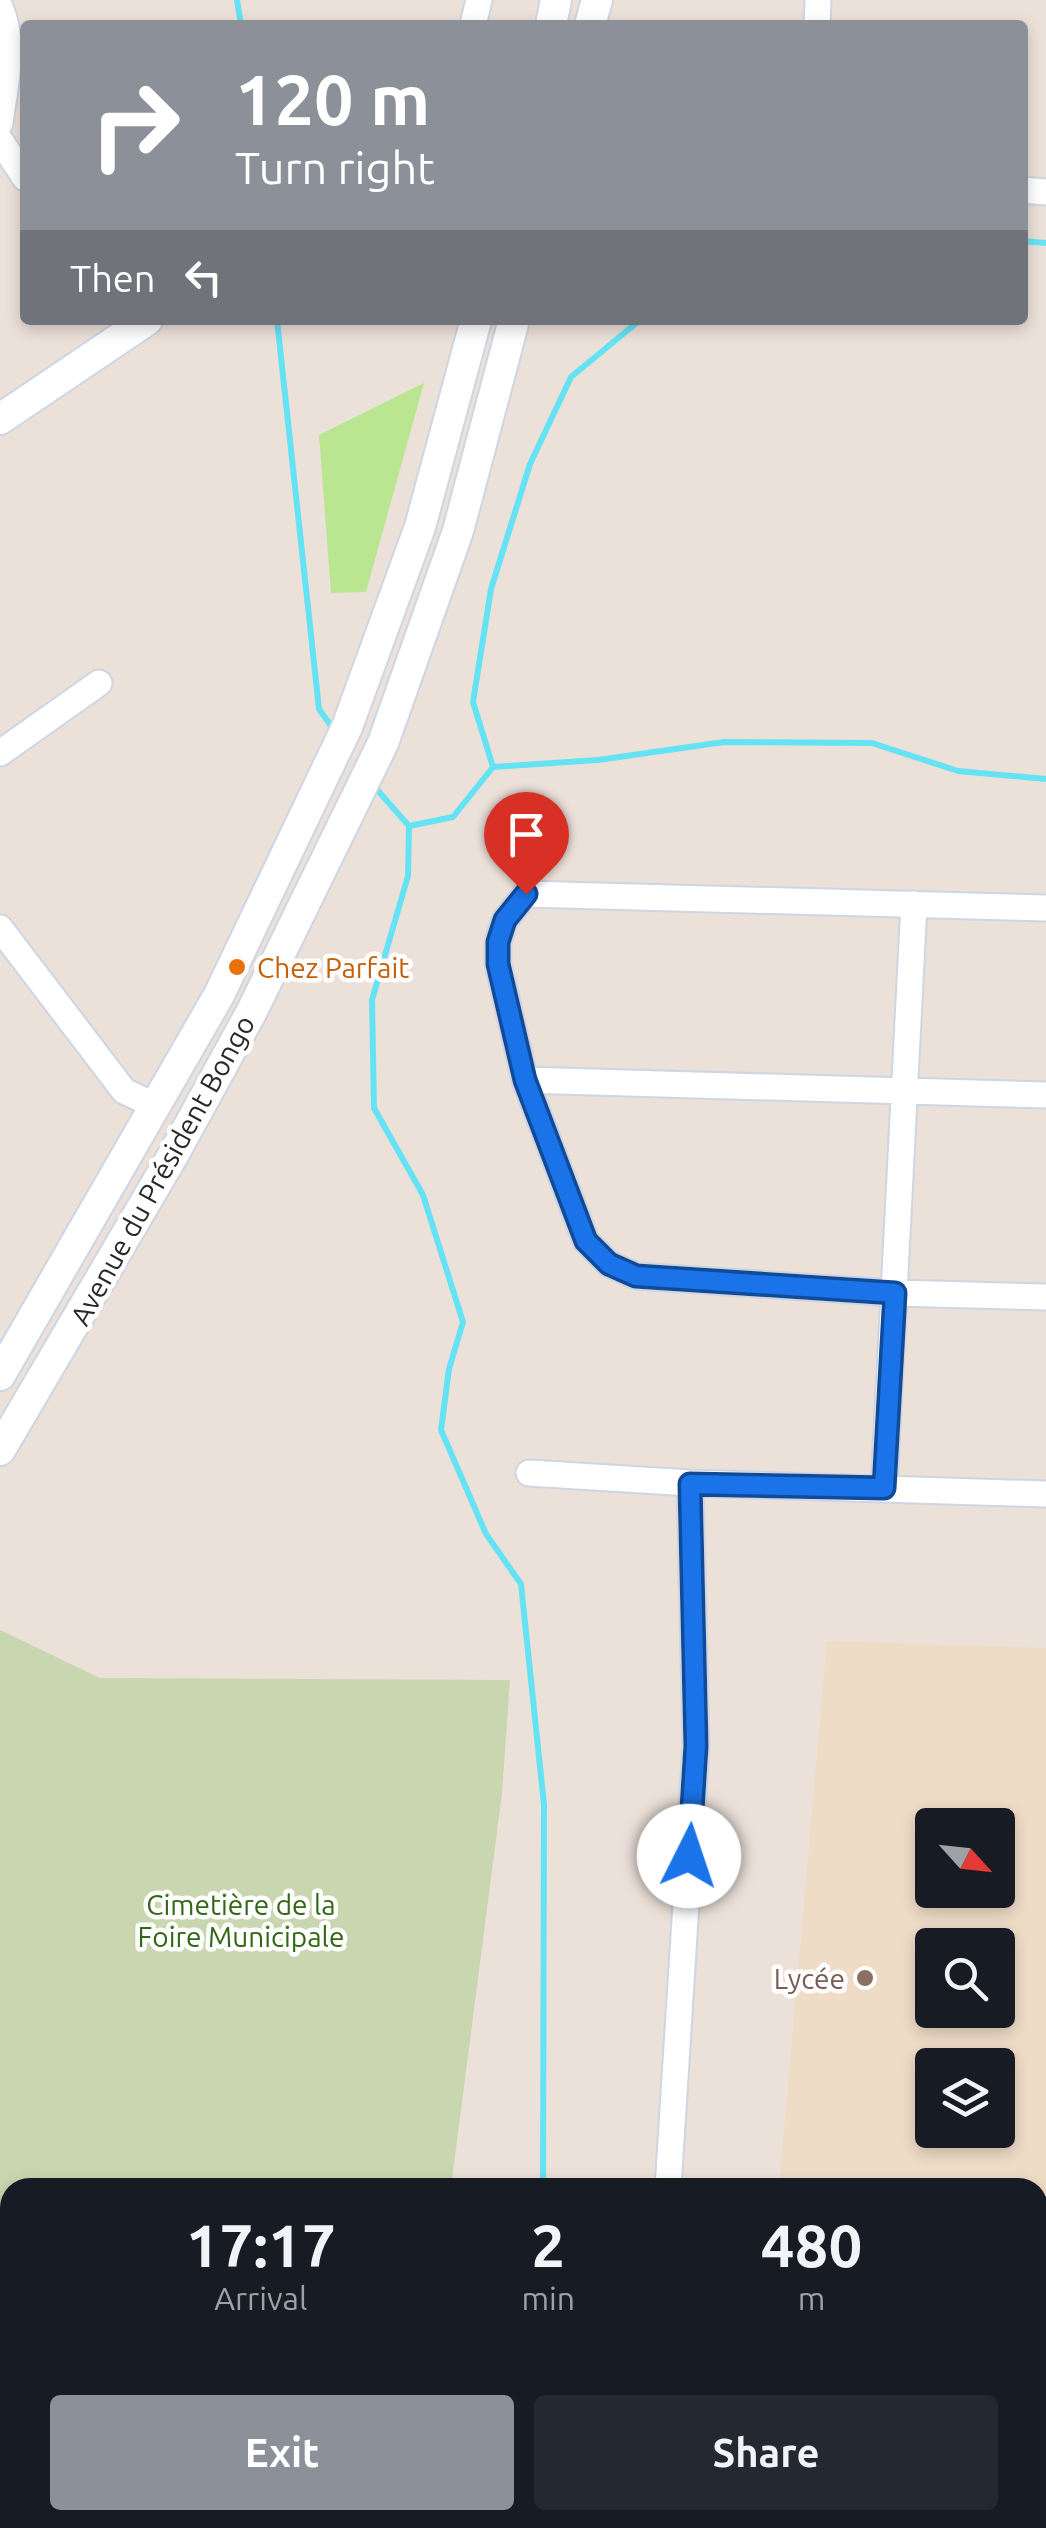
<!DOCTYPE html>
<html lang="en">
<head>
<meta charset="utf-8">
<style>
	body { margin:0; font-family:Ubuntu,sans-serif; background:#242831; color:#f1f3f6; height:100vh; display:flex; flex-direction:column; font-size:38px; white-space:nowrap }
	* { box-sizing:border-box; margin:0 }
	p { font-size:32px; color:#9ea1a6 }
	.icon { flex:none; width:55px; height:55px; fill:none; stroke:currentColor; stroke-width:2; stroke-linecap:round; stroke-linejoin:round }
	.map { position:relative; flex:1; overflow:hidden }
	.details { position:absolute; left:0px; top:2178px; width:1048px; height:352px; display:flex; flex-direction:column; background:#171b24; border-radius:30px 30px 0 0; box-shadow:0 5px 15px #0003 }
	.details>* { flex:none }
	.hud { position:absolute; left:20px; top:20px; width:1008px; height:305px; border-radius:10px; box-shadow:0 5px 15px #0003; background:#8c9099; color:#fff; overflow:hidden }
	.needle { width:65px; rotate:117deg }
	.buttons { position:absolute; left:915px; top:1808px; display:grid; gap:20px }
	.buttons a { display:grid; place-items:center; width:100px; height:100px; border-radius:10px; background:#171b24; box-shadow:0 5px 15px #0003; font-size:50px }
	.pin { position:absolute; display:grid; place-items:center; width:85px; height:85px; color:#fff; margin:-102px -42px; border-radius:50% 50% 50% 0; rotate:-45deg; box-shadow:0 0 10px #0007 }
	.pin .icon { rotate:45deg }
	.me { position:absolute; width:110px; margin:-55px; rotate:4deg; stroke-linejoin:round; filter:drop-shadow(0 0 8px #0008) }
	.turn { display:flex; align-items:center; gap:35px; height:210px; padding:0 50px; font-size:45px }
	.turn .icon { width:130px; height:130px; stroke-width:2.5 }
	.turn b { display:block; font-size:70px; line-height:85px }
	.then { display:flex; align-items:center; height:95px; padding:0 50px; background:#0003; gap:20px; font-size:38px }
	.eta { display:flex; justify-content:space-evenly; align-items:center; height:170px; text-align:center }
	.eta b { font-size:60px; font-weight:700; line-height:70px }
	.cta { display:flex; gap:20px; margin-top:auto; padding:20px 50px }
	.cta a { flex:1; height:115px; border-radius:10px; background:#8c9099; color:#fff; font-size:40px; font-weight:700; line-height:115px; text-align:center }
	.cta a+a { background:#242831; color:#f1f3f6 }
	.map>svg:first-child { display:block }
	.education { fill:#efdcc7; fill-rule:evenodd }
	.green { fill:#bae692 }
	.cemetery { fill:#c8d7af }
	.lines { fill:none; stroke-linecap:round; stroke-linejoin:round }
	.stream { stroke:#65e3f5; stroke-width:6 }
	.minor-casing { stroke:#ced5e3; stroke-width:29 }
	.tertiary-casing { stroke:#ced5e3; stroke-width:34 }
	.minor { stroke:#fff; stroke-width:25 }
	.tertiary { stroke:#fff; stroke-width:30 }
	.route-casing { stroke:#114b97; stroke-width:25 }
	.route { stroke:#1a73e8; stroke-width:18 }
	.food-dot { fill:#e8710a; stroke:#fff; stroke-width:4 }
	.education-dot { fill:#8d6e63; stroke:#fff; stroke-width:4 }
	.labels { text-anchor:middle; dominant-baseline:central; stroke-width:9; stroke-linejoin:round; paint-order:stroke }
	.food-label { font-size:28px; fill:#c56008; stroke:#fff; text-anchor:start }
	.street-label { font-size:28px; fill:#282828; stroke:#fff }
	.park-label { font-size:28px; fill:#326815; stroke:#fff }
	.education-label { font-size:28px; fill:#785e54; stroke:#fff; text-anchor:end }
</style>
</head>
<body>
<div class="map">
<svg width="1046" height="2528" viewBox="0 0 1046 2528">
	<rect width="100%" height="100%" fill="#ece1d9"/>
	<path class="education" d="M 827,1641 L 1046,1648 L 1046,2360 L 1038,2360 L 1038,2188 L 779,2188 ZM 932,1825 L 998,1825 L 998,1890 L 932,1890 ZM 932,1945 L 998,1945 L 998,2010 L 932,2010 ZM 932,2065 L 998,2065 L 998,2130 L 932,2130 Z"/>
	<path class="green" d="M 424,383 L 366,592 L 331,593 L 319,435 Z
		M 0,2318 L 10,2320 L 10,2520 L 393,2520 L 392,2528 L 0,2528 Z"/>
	<path class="cemetery" d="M 0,1630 L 100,1678 L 510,1680 L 502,1793 L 451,2187 L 10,2188 L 10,2220 L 0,2210 Z"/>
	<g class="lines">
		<path class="stream" d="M 237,0 L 241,25
			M 1022,241 L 1046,243
			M 277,320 L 319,709 L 334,730
			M 493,767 L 473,702 L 491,589 L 530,464 L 571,377 L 640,320
			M 373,785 L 409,826 L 408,876 L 372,1000 L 374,1108 L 423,1195 L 463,1322 L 449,1369 L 441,1430 L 486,1534 L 521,1584 L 544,1805 L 543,2188
			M 409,826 L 453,817 L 493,767 L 598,760 L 724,742 L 872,743 L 958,771 L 1046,779
			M 587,2520 L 590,2528"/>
		<defs>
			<path id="minor" d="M 0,7 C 16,44 5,85 0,123
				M 473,25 L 479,0
				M 817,25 L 818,0
				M 0,140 L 25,178
				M 1022,190 L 1046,192
				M 0,753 L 99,683
				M 1046,908 L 526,894 L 505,920 L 498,942 L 498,964 L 525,1080 L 586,1241 L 609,1264 L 636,1276 L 895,1293 L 1046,1297
				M 0,928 L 124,1091 L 156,1106
				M 525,1080 L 1046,1095
				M 529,1473 L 690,1483 L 1046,1494
				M 884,1488 L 914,904
				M 668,2188 L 696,1746 L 690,1483
				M 553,2520 L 556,2528
				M 991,2528 L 992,2520"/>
			<path id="tertiary" d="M 551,25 L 556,0
				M 590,25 L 597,0
				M 0,419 L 147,320
				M 0,1375 L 219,995 L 347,727 L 420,527 L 476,320
				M 0,1450 L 172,1157 L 252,1011 L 383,743 L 458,531 L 514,320
				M 0,2264 L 10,2265
				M 0,2295 L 10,2296
				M 1038,2373 L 1046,2374
				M 1038,2407 L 1046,2408"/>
		</defs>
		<use href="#minor" class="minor-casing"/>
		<use href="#tertiary" class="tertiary-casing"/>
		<use href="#minor" class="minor"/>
		<use href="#tertiary" class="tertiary"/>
	</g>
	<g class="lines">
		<defs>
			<path id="route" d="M 526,894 L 505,920 L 498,942 L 498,964 L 525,1080 L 586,1241 L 609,1264 L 636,1276 L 895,1293 L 884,1488 L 690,1484 L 696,1746 L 689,1856"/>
		</defs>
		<use href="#route" class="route-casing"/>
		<use href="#route" class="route"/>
	</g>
	<circle class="food-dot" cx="237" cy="967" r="10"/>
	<circle class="education-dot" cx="865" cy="1978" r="10"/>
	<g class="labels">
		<g class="food-label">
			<text x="257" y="967">Chez Parfait</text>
		</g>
		<g class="street-label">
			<text transform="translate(162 1170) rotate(-61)">Avenue du Président Bongo</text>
		</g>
		<g class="park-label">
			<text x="241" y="1904">Cimetière de la<tspan x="241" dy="32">Foire Municipale</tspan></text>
		</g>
		<g class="education-label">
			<text x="845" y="1978">Lycée</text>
		</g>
	</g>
</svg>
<div class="buttons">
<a><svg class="needle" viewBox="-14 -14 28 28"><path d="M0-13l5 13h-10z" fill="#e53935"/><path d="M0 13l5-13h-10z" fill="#9ea1a6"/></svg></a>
<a><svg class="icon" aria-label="search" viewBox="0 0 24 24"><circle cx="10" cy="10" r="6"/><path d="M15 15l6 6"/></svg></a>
<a><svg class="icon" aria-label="layers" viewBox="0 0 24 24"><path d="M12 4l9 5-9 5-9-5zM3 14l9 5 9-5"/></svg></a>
</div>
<div class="pin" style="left:526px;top:894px;background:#d93025"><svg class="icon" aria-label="arrive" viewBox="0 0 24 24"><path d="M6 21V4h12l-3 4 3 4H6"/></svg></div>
<svg class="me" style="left:689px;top:1856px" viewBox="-20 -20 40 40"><circle r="19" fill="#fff"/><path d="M0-13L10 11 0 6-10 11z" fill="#1a73e8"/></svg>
<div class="hud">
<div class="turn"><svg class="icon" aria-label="right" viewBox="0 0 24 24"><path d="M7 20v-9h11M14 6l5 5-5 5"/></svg><div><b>120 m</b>Turn right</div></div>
<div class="then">Then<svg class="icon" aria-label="left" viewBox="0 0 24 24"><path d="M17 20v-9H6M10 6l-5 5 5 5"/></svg></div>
</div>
<section class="details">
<div class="eta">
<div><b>17:17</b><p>Arrival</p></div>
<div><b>2</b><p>min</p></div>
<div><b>480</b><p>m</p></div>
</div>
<div class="cta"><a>Exit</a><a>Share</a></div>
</section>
</div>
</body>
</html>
